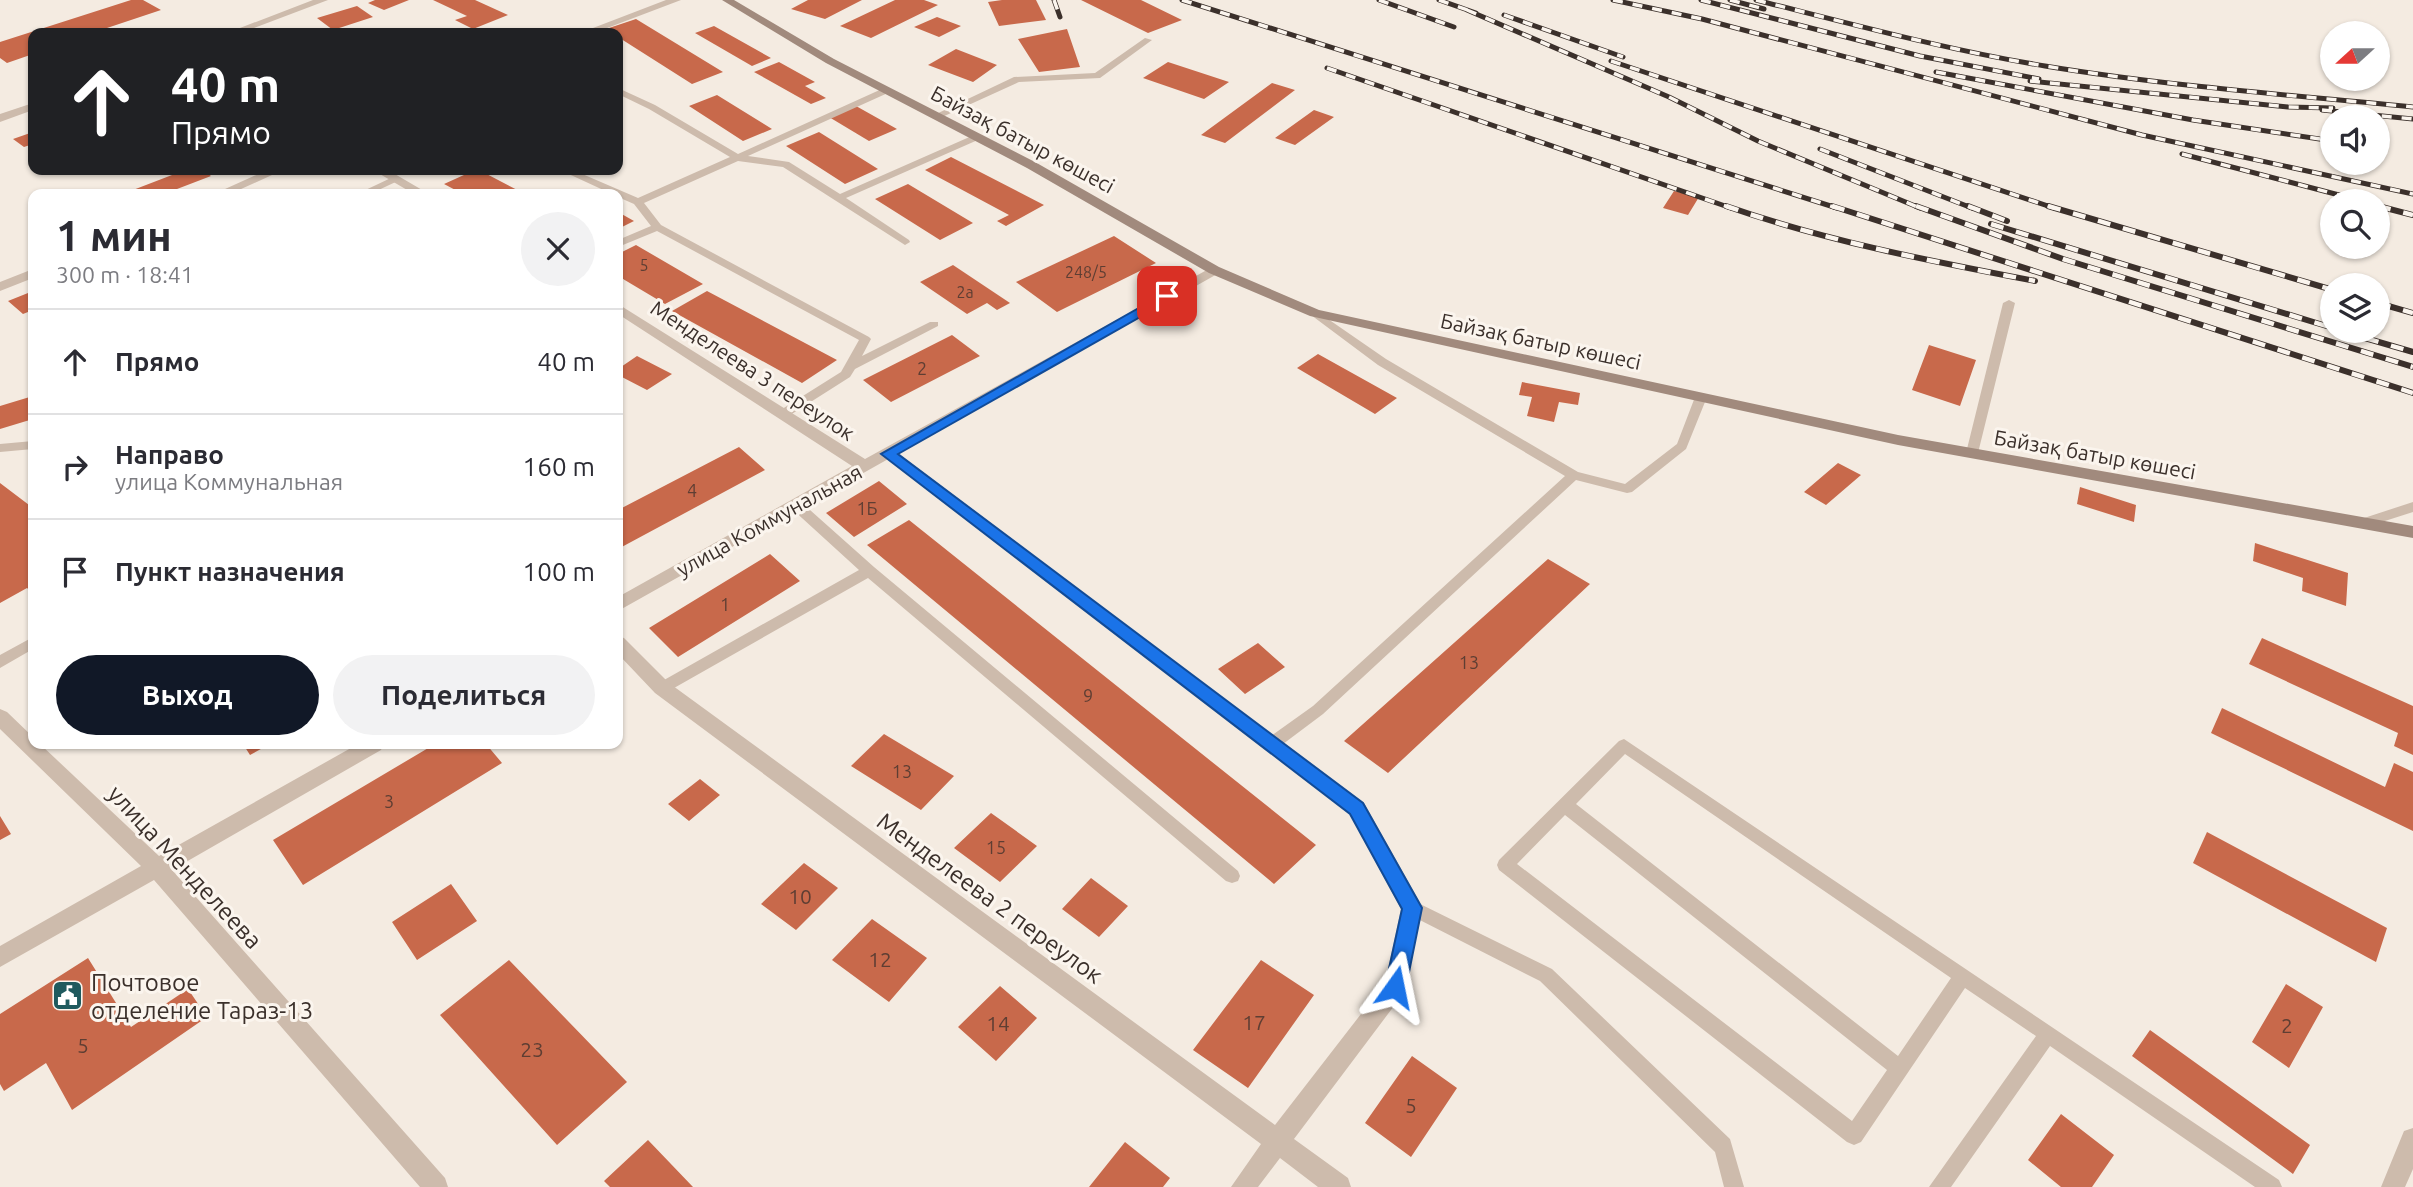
<!DOCTYPE html>
<html lang="ru">
<head>
<meta charset="utf-8">
<style>
	body { margin:0; font-family:Ubuntu,sans-serif; background:#f2f2f3; color:#2b2b33; height:100vh; display:flex; flex-direction:column; font-size:26px; white-space:nowrap }
	* { box-sizing:border-box; margin:0 }
	p { font-size:23px; color:#7c7c81 }
	.icon { flex:none; width:38px; height:38px; fill:none; stroke:currentColor; stroke-width:2; stroke-linecap:round; stroke-linejoin:round }
	.map { position:relative; flex:1; overflow:hidden }
	.details { position:absolute; left:28px; top:189px; width:595px; height:560px; display:flex; flex-direction:column; background:#fff; border-radius:14px; box-shadow:0 2px 5px #0004 }
	.details>* { flex:none }
	.hud { position:absolute; left:28px; top:28px; width:595px; height:147px; border-radius:14px; box-shadow:0 2px 5px #0004; background:#202124; color:#fff; overflow:hidden }
	.needle { width:46px; rotate:249deg }
	.buttons { position:absolute; left:2320px; top:21px; display:grid; gap:14px }
	.buttons a { display:grid; place-items:center; width:70px; height:70px; border-radius:50%; background:#fff; box-shadow:0 2px 5px #0004; font-size:35px }
	.pin { position:absolute; display:grid; place-items:center; width:60px; height:60px; color:#fff; margin:-30px; border-radius:14px; box-shadow:0 4px 10px #0006 }
	.me { position:absolute; width:77px; margin:-38px; rotate:12deg; stroke-linejoin:round; filter:drop-shadow(0 0 5px #0008) }
	.turn { display:flex; align-items:center; gap:24px; height:147px; padding:0 28px; font-size:32px }
	.turn .icon { width:91px; height:91px; stroke-width:2.5 }
	.turn b { display:block; font-size:49px; line-height:60px }
	.round { display:grid; place-items:center; flex:none; width:74px; height:74px; border-radius:37px; background:#f2f2f3 }
	.summary { display:flex; align-items:center; justify-content:space-between; height:119px; padding:0 28px }
	h1 { font-size:42px; font-weight:600; line-height:52px }
	.cta { display:flex; gap:14px; margin-top:auto; padding:14px 28px }
	.cta a { flex:1; height:80px; border-radius:42px; background:#111827; color:#fff; font-size:28px; font-weight:600; line-height:80px; text-align:center }
	.cta a+a { background:#f2f2f3; color:#2b2b33 }
	ul { padding:0; list-style:none }
	li { display:flex; align-items:center; gap:21px; height:105px; padding:0 28px; border-top:2px solid #e1e1e2 }
	li div { flex:1 }
	li b { display:block; font-size:26px }
	li em { font-style:normal }
	.map>svg:first-child { display:block }
	.building { fill:#c8694b }
	.lines { fill:none; stroke-linecap:round; stroke-linejoin:round }
	.lane { fill:#cdbbac; fill-rule:evenodd }
	.street { fill:#cdbbac; fill-rule:evenodd }
	.secondary { fill:#a18a7d; fill-rule:evenodd }
	.rail-far1-casing { stroke:#3b302b; stroke-width:5 }
	.rail-casing { stroke:#3b302b; stroke-width:6 }
	.rail-far1 { stroke:#fbf5ee; stroke-width:3.5; stroke-dasharray:10; stroke-linecap:butt }
	.rail { stroke:#fbf5ee; stroke-width:4.5; stroke-dasharray:13; stroke-linecap:butt }
	.route { fill:#1a73e8; stroke:#114b97; stroke-width:2 }
	.labels { text-anchor:middle; dominant-baseline:central; stroke-width:6; stroke-linejoin:round; paint-order:stroke }
	.far-number-label { font-size:16px; fill:#5e3e33 }
	.number-label { font-size:18px; fill:#5e3e33 }
	.street-label { font-size:21px; fill:#3b302b; stroke:#fbf5ee }
	.near-number-label { font-size:21px; fill:#5e3e33 }
	.near-street-label { font-size:24px; fill:#3b302b; stroke:#fbf5ee }
	.near-poi-label { font-size:24px; fill:#3b302b; stroke:#fbf5ee; text-anchor:start }
</style>
</head>
<body>
<div class="map">
<svg width="2413" height="1187" viewBox="0 0 2413 1187">
	<rect width="100%" height="100%" fill="#f4ebe1"/>
	<path class="building" d="M 131,0 L 143,0 L 161,10 L 92,33 L 33,33 L 33,54 L 7,63 L 0,58 L 0,42 Z
		M 375,0 L 409,0 L 384,10 L 368,3 Z
		M 433,0 L 475,0 L 508,15 L 473,29 L 455,20 L 467,16 Z
		M 808,0 L 862,0 L 825,19 L 791,9 Z
		M 895,0 L 924,0 L 938,5 L 871,38 L 840,26 Z
		M 1002,0 L 1036,0 L 1046,20 L 999,26 L 988,2 Z
		M 1081,0 L 1141,0 L 1182,20 L 1148,33 Z
		M 357,6 L 373,17 L 333,30 L 317,18 Z
		M 937,17 L 961,26 L 939,37 L 914,27 Z
		M 636,19 L 723,72 L 692,84 L 618,37 L 618,33 L 606,29 Z
		M 714,26 L 771,58 L 752,66 L 695,33 Z
		M 1067,29 L 1080,67 L 1039,72 L 1018,39 Z
		M 956,49 L 997,65 L 973,82 L 928,65 Z
		M 779,62 L 815,82 L 805,86 L 826,98 L 811,104 L 754,72 Z
		M 1168,62 L 1229,82 L 1204,99 L 1143,78 Z
		M 1272,83 L 1295,90 L 1225,143 L 1201,135 Z
		M 717,95 L 772,129 L 743,141 L 689,106 Z
		M 856,106 L 897,129 L 869,141 L 829,117 Z
		M 1314,110 L 1334,117 L 1295,145 L 1275,138 Z
		M 33,132 L 33,144 L 24,147 L 13,139 Z
		M 819,132 L 878,169 L 845,184 L 786,146 Z
		M 951,157 L 1044,205 L 1006,226 L 997,221 L 1009,215 L 925,170 Z
		M 185,170 L 203,170 L 211,176 L 164,194 L 139,194 L 133,190 Z
		M 475,170 L 479,170 L 525,194 L 463,194 L 444,184 Z
		M 908,184 L 973,223 L 940,240 L 875,199 Z
		M 1674,191 L 1699,197 L 1688,215 L 1663,208 Z
		M 618,212 L 634,221 L 618,229 Z
		M 1114,236 L 1156,263 L 1057,312 L 1016,282 Z
		M 636,245 L 703,284 L 665,304 L 618,276 L 618,254 Z
		M 953,265 L 1010,303 L 997,310 L 987,303 L 967,314 L 920,282 Z
		M 33,291 L 33,310 L 23,314 L 8,301 Z
		M 707,291 L 837,360 L 802,383 L 672,311 Z
		M 952,335 L 980,356 L 891,402 L 863,380 Z
		M 1929,345 L 1976,360 L 1960,406 L 1912,390 Z
		M 1318,354 L 1397,398 L 1375,414 L 1297,368 Z
		M 637,356 L 672,374 L 647,390 L 618,375 L 618,369 Z
		M 1522,382 L 1580,393 L 1578,405 L 1559,402 L 1554,422 L 1527,416 L 1532,397 L 1519,395 Z
		M 33,396 L 33,419 L 0,429 L 0,406 Z
		M 739,447 L 765,470 L 618,549 L 618,510 Z
		M 1838,463 L 1861,475 L 1826,505 L 1804,492 Z
		M 879,481 L 907,504 L 854,537 L 826,513 Z
		M 0,483 L 33,508 L 33,593 L 27,588 L 0,603 Z
		M 2080,487 L 2136,505 L 2134,522 L 2077,504 Z
		M 909,520 L 1316,845 L 1274,884 L 867,545 Z
		M 2255,543 L 2348,573 L 2346,606 L 2302,591 L 2303,578 L 2253,561 Z
		M 770,554 L 800,581 L 678,657 L 649,628 Z
		M 1548,559 L 1590,584 L 1388,773 L 1344,741 Z
		M 2262,638 L 2413,706 L 2413,755 L 2394,746 L 2398,733 L 2249,664 Z
		M 1258,643 L 1285,667 L 1245,694 L 1218,669 Z
		M 2222,708 L 2385,787 L 2394,763 L 2413,772 L 2413,831 L 2211,733 Z
		M 884,734 L 954,776 L 921,810 L 851,766 Z
		M 243,744 L 270,744 L 250,755 Z
		M 435,744 L 486,744 L 502,763 L 303,885 L 273,840 Z
		M 700,779 L 720,795 L 689,821 L 668,804 Z
		M 991,813 L 1037,846 L 1000,882 L 954,848 Z
		M 0,816 L 11,834 L 0,840 Z
		M 2207,832 L 2387,928 L 2376,962 L 2193,863 Z
		M 804,863 L 838,888 L 796,930 L 761,904 Z
		M 1091,878 L 1128,906 L 1099,937 L 1062,909 Z
		M 451,884 L 477,921 L 417,960 L 392,922 Z
		M 872,919 L 927,958 L 889,1002 L 832,960 Z
		M 88,958 L 131,1027 L 188,989 L 207,1017 L 72,1110 L 46,1063 L 4,1091 L 0,1084 L 0,1014 Z
		M 509,960 L 627,1082 L 557,1145 L 440,1015 Z
		M 1261,960 L 1314,995 L 1248,1088 L 1193,1050 Z
		M 2286,984 L 2323,1007 L 2289,1068 L 2252,1042 Z
		M 1000,986 L 1037,1018 L 996,1061 L 958,1027 Z
		M 2150,1030 L 2310,1145 L 2293,1174 L 2132,1056 Z
		M 1412,1056 L 1457,1088 L 1411,1157 L 1365,1123 Z
		M 2061,1114 L 2114,1155 L 2092,1187 L 2061,1187 L 2028,1160 Z
		M 648,1140 L 693,1187 L 610,1187 L 604,1181 Z
		M 1125,1142 L 1170,1178 L 1163,1187 L 1089,1187 Z"/>
	<g class="lines">
		<path class="lane" d="M 1145,38 L 1152,40 L 1100,78 L 1019,82 L 940,118 L 932,116 L 1014,77 L 1095,73 Z
			M 618,88 L 655,105 L 738,154 L 884,88 L 890,88 L 890,92 L 748,156 L 789,162 L 840,194 L 974,135 L 980,135 L 980,139 L 846,198 L 909,240 L 910,242 L 905,245 L 783,167 L 738,161 L 644,203 L 661,225 L 869,337 L 871,339 L 862,356 L 930,322 L 938,322 L 938,326 L 855,369 L 850,377 L 787,417 L 779,417 L 777,414 L 779,411 L 841,372 L 859,340 L 657,231 L 618,247 L 618,240 L 651,226 L 634,204 L 618,197 L 618,194 L 612,194 L 560,170 L 573,170 L 638,198 L 730,157 L 649,109 L 618,94 Z
			M 393,177 L 402,179 L 370,194 L 357,194 Z
			M 2009,300 L 2015,303 L 1978,453 L 1972,457 L 1966,453 L 2003,303 Z
			M 1315,310 L 1386,359 L 1578,472 L 1625,484 L 1677,444 L 1695,397 L 1701,393 L 1707,397 L 1686,449 L 1632,492 L 1627,493 L 1576,480 L 1323,714 L 1283,744 L 1363,804 L 1365,809 L 1363,814 L 1357,816 L 1351,814 L 882,454 L 884,451 L 892,451 L 1271,736 L 1313,706 L 1565,476 L 1378,365 L 1311,315 L 1311,311 Z
			M 33,441 L 33,449 L 0,452 L 0,444 Z
			M 796,500 L 801,502 L 874,567 L 1238,871 L 1240,876 L 1238,881 L 1232,883 L 1226,881 L 868,578 L 667,692 L 657,692 L 655,688 L 657,684 L 859,570 L 791,508 L 789,505 L 791,502 Z
			M 2413,502 L 2413,512 L 2363,528 L 2356,523 L 2358,520 Z
			M 33,637 L 33,649 L 0,668 L 0,655 Z
			M 1624,739 L 2279,1180 L 2282,1187 L 2255,1187 L 2050,1046 L 1951,1187 L 1929,1187 L 2036,1036 L 1965,988 L 1861,1142 L 1854,1145 L 1847,1142 L 1499,870 L 1497,865 L 1499,860 L 1619,741 ZM 1625,754 L 1951,978 L 1898,1056 L 1576,804 ZM 1565,815 L 1887,1070 L 1852,1121 L 1517,864 Z
			M 1412,900 L 1552,969 L 1730,1139 L 1744,1187 L 1724,1187 L 1715,1152 L 1540,981 L 1406,913 L 1403,908 L 1406,903 Z"/>
		<path class="street" d="M 313,0 L 328,0 L 241,33 L 227,33 Z
			M 666,0 L 681,0 L 594,33 L 580,33 Z
			M 33,103 L 33,110 L 0,122 L 0,114 Z
			M 267,170 L 283,170 L 230,194 L 214,194 Z
			M 373,170 L 388,170 L 429,194 L 414,194 Z
			M 1214,266 L 1221,270 L 1219,273 L 618,611 L 618,597 L 852,466 L 618,314 L 618,304 L 865,459 Z
			M 33,269 L 33,278 L 0,291 L 0,282 Z
			M 618,636 L 624,638 L 669,683 L 1275,1125 L 1385,983 L 1401,909 L 1347,809 L 1350,803 L 1357,801 L 1364,803 L 1423,908 L 1403,994 L 1294,1139 L 1348,1178 L 1351,1187 L 1318,1187 L 1280,1158 L 1258,1187 L 1231,1187 L 1261,1144 L 655,693 L 618,654 Z
			M 0,709 L 7,712 L 33,737 L 33,744 L 40,744 L 159,856 L 358,744 L 384,744 L 381,750 L 172,870 L 445,1178 L 448,1187 L 420,1187 L 154,880 L 0,967 L 0,946 L 141,866 L 0,729 Z
			M 2413,1128 L 2413,1169 L 2405,1187 L 2381,1187 L 2404,1131 Z"/>
		<path class="secondary" d="M 722,0 L 734,0 L 834,59 L 1035,162 L 1219,267 L 1319,310 L 1898,435 L 2413,526 L 2413,538 L 1898,445 L 1310,316 L 1209,273 L 1027,168 L 826,63 Z"/>
		<defs>
			<path id="rail-far1" d="M 1054,0 L 1060,17
				M 1182,0 L 1837,208
				M 1379,0 L 1454,27
				M 1439,0 L 1476,13
				M 1613,0 L 1702,19 L 2142,135 L 2413,194
				M 1701,0 L 1920,56 L 2039,79
				M 1730,0 L 1764,9
				M 1756,0 C 1852,24 1947,50 2045,66 C 2167,86 2290,95 2413,107
				M 1467,10 L 1669,97 L 1758,141 L 1920,208
				M 1504,15 L 1623,57
				M 1611,61 L 2054,208
				M 1327,68 L 1731,208
				M 1936,72 L 2193,120 L 2333,141
				M 2030,81 L 2288,107 L 2333,108
				M 2322,110 L 2413,119
				M 1820,149 L 1972,208
				M 2182,154 L 2362,201
				M 2378,206 L 2385,208"/>
			<path id="rail" d="M 1726,206 C 1826,241 1930,261 2035,281
				M 1832,206 L 2413,393
				M 1916,206 L 2063,259 L 2413,367
				M 1968,206 L 2007,221
				M 2048,206 L 2333,290
				M 2378,206 L 2413,215
				M 1991,224 L 2333,328
				M 2378,303 L 2413,313
				M 2341,331 L 2413,352"/>
		</defs>
		<use href="#rail-far1" class="rail-far1-casing"/>
		<use href="#rail" class="rail-casing"/>
		<use href="#rail-far1" class="rail-far1"/>
		<use href="#rail" class="rail"/>
	</g>
	<path class="route" d="M 1167,292 L 1172,293 L 1172,299 L 898,454 L 1363,803 L 1422,908 L 1406,987 L 1403,994 L 1395,997 L 1388,994 L 1385,987 L 1402,909 L 1350,814 L 881,454 Z"/>
	<defs>
		<symbol id="civic-square" viewBox="-11 -11 22 22"><rect x="-9" y="-9" width="18" height="18" rx="4" fill="#1f5a5e" stroke="#fbf5ee"/><path d="M-.6-6.5H3V-4.5H.6V-3L4-1V1h2V6H-6V1h2V-1L-.6-3ZM-1.2 2.5V6h2.4V2.5Z" fill="#fff"/></symbol>
	</defs>
	<g fill-rule="evenodd">
		<use href="#civic-square" x="50" y="978" width="35" height="35"/>
	</g>
	<g class="labels">
		<g class="far-number-label">
			<text x="644" y="265">5</text>
			<text x="1086" y="272">248/5</text>
			<text x="965" y="292">2а</text>
		</g>
		<g class="number-label">
			<text x="922" y="368">2</text>
			<text x="692" y="490">4</text>
			<text x="867" y="508">1Б</text>
			<text x="725" y="604">1</text>
			<text x="1469" y="662">13</text>
			<text x="1088" y="695">9</text>
			<text x="902" y="771">13</text>
			<text x="389" y="801">3</text>
			<text x="996" y="847">15</text>
		</g>
		<g class="street-label">
			<text transform="translate(1023 139) rotate(28)">Байзақ батыр көшесі</text>
			<text transform="translate(1541 341) rotate(12)">Байзақ батыр көшесі</text>
			<text transform="translate(753 370) rotate(33)">Менделеева 3 переулок</text>
			<text transform="translate(2095 454) rotate(10)">Байзақ батыр көшесі</text>
			<text transform="translate(769 520) rotate(-29)">улица Коммунальная</text>
		</g>
		<g class="near-number-label">
			<text x="800" y="896">10</text>
			<text x="880" y="959">12</text>
			<text x="1254" y="1022">17</text>
			<text x="998" y="1023">14</text>
			<text x="2287" y="1025">2</text>
			<text x="83" y="1045">5</text>
			<text x="532" y="1049">23</text>
			<text x="1411" y="1105">5</text>
		</g>
		<g class="near-street-label">
			<text transform="translate(185 867) rotate(47)">улица Менделеева</text>
			<text transform="translate(990 898) rotate(36)">Менделеева 2 переулок</text>
		</g>
		<g class="near-poi-label">
			<text x="91" y="982">Почтовое<tspan x="91" dy="28">отделение Тараз-13</tspan></text>
		</g>
	</g>
</svg>
<div class="buttons">
<a><svg class="needle" viewBox="-14 -14 28 28"><path d="M0-13l5 13h-10z" fill="#e53935"/><path d="M0 13l5-13h-10z" fill="#7c7c81"/></svg></a>
<a><svg class="icon" aria-label="sound" viewBox="0 0 24 24"><path d="M4 9h4l5-4v14l-5-4H4zM17 9q2 3 0 6"/></svg></a>
<a><svg class="icon" aria-label="search" viewBox="0 0 24 24"><circle cx="10" cy="10" r="6"/><path d="M15 15l6 6"/></svg></a>
<a><svg class="icon" aria-label="layers" viewBox="0 0 24 24"><path d="M12 4l9 5-9 5-9-5zM3 14l9 5 9-5"/></svg></a>
</div>
<div class="pin" style="left:1167px;top:296px;background:#d93025"><svg class="icon" aria-label="arrive" viewBox="0 0 24 24"><path d="M6 21V4h12l-3 4 3 4H6"/></svg></div>
<svg class="me" style="left:1395px;top:987px" viewBox="-20 -20 40 40"><path d="M0-17L14 15 0 8-14 15z" fill="#1a73e8" stroke="#fff" stroke-width="4"/></svg>
<div class="hud">
<div class="turn"><svg class="icon" aria-label="ahead" viewBox="0 0 24 24"><path d="M12 20V5M6 11l6-6 6 6"/></svg><div><b>40 m</b>Прямо</div></div>
</div>
<section class="details">
<div class="summary"><div><h1>1 мин</h1><p>300 m · 18:41</p></div><a class="round"><svg class="icon" aria-label="close" viewBox="0 0 24 24"><path d="M6 6l12 12M18 6L6 18"/></svg></a></div>
<ul>
<li><svg class="icon" aria-label="ahead" viewBox="0 0 24 24"><path d="M12 20V5M6 11l6-6 6 6"/></svg><div><b>Прямо</b></div><em>40 m</em></li>
<li><svg class="icon" aria-label="right" viewBox="0 0 24 24"><path d="M7 20v-9h11M14 6l5 5-5 5"/></svg><div><b>Направо</b><p>улица Коммунальная</p></div><em>160 m</em></li>
<li><svg class="icon" aria-label="arrive" viewBox="0 0 24 24"><path d="M6 21V4h12l-3 4 3 4H6"/></svg><div><b>Пункт назначения</b></div><em>100 m</em></li>
</ul>
<div class="cta"><a>Выход</a><a>Поделиться</a></div>
</section>
</div>
</body>
</html>
